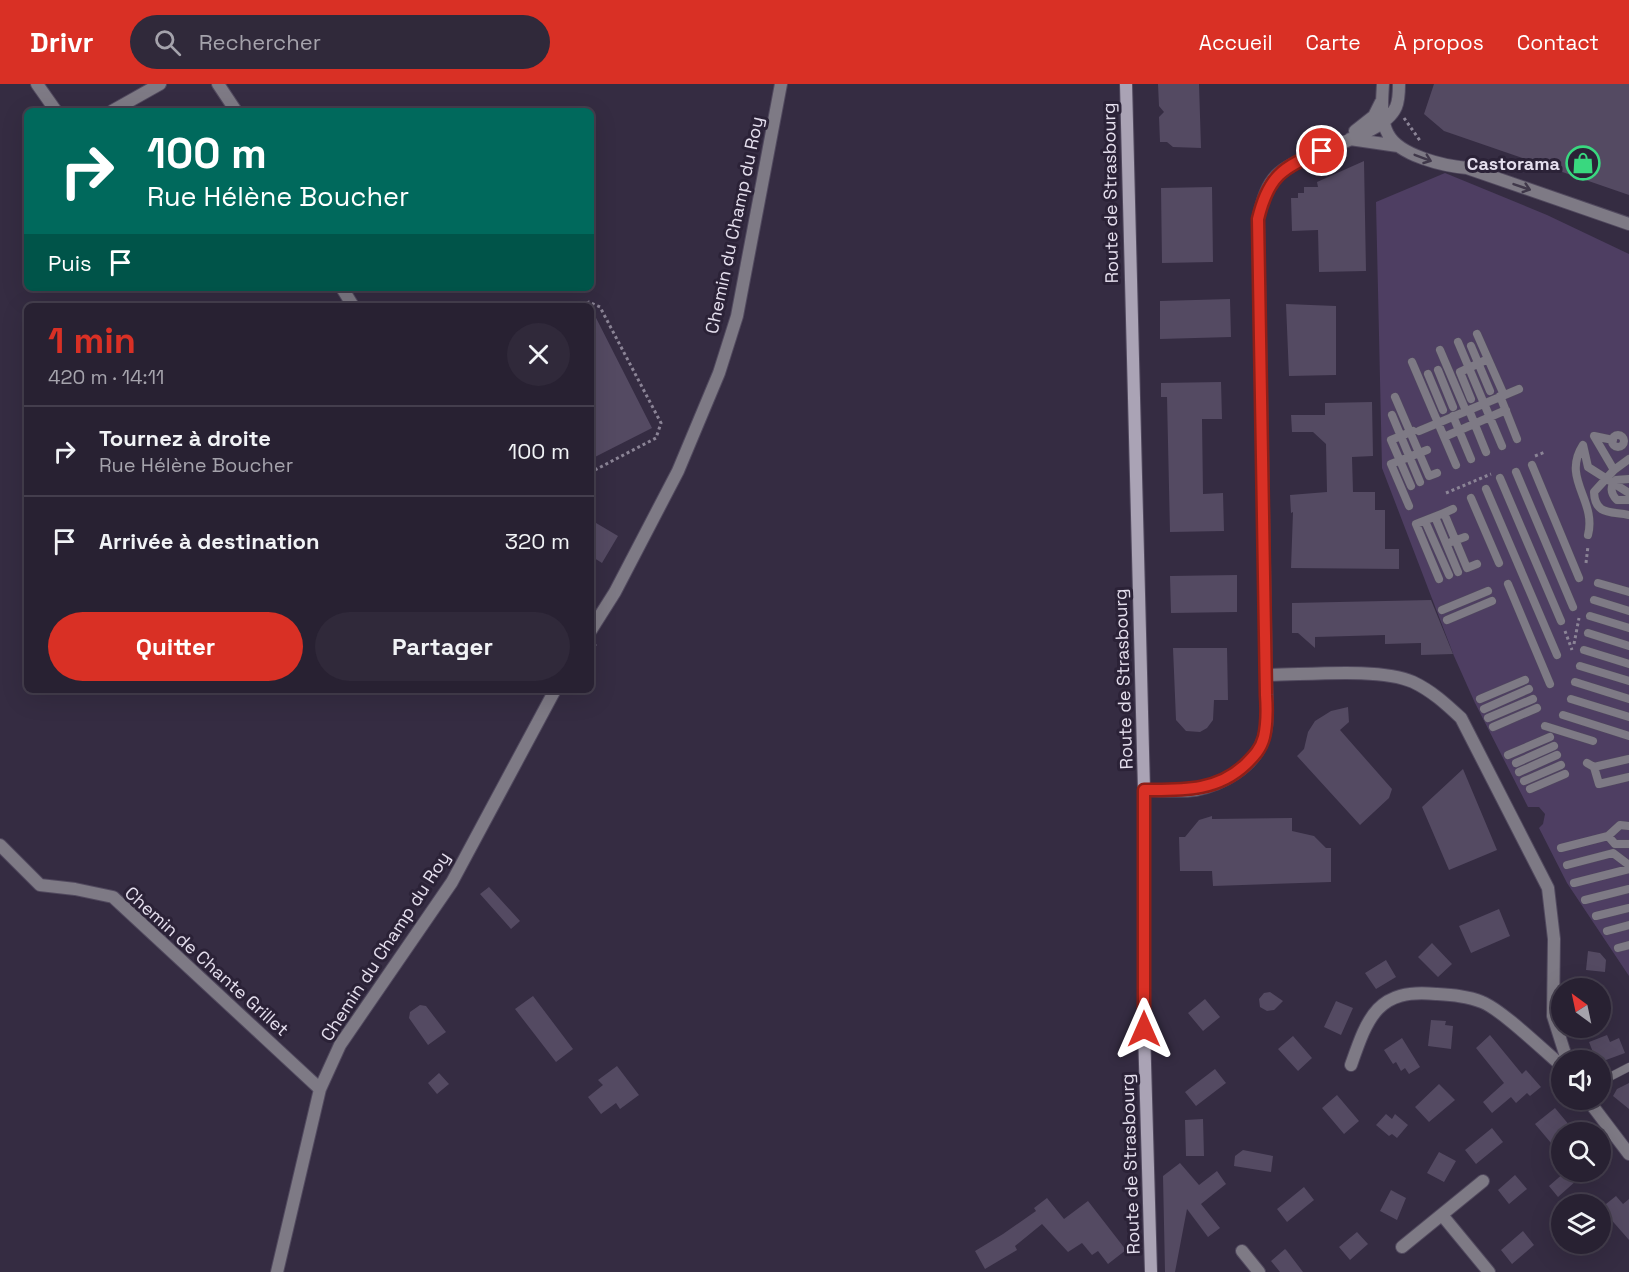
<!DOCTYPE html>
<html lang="fr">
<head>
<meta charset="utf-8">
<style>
	body { margin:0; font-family:"Space Grotesk",sans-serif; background:#30293a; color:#f1f3f6; height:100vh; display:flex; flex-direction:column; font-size:22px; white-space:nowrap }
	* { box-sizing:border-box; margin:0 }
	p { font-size:20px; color:#a5a3ac }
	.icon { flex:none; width:33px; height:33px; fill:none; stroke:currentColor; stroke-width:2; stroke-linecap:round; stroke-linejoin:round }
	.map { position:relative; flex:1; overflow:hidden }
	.sheet { position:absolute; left:24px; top:219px; width:570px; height:390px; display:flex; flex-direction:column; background:#282132; border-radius:9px; box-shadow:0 6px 24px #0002,0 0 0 2px #443e4d }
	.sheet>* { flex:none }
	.guide { position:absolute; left:24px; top:24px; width:570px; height:183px; border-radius:9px; box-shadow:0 6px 24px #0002,0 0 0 2px #443e4d; background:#00695c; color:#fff; overflow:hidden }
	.needle { width:39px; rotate:327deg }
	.buttons { position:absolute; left:1551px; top:894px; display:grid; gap:12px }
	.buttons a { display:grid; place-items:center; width:60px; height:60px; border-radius:50%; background:#282132; box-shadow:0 6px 24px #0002,0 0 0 2px #443e4d; font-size:30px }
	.pin { position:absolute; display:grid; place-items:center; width:51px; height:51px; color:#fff; margin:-26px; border:3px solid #fff; border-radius:50%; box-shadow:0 2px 6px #0007 }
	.me { position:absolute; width:66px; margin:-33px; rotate:0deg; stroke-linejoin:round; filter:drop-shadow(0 0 4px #0008) }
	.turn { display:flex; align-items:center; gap:21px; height:126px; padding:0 24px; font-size:27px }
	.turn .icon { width:78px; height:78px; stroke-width:2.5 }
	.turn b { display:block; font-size:42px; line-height:51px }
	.then { display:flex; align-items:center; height:57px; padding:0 24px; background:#0003; gap:12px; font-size:22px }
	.round { display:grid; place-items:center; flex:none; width:63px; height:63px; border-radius:32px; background:#30293a }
	.summary { display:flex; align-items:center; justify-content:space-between; height:102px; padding:0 24px }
	h1 { font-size:36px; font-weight:700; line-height:45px; color:#d93025 }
	.button { display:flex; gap:12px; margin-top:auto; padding:12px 24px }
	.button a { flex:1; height:69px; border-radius:36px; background:#d93025; color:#fff; font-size:24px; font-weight:700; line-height:69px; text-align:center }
	.button a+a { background:#30293a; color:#f1f3f6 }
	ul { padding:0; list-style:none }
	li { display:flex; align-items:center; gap:18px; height:90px; padding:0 24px; border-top:2px solid #443e4d }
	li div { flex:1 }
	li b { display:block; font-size:22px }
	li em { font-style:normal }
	header { display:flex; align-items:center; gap:36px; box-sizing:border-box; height:84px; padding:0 30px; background:#d93025; color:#fff }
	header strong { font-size:28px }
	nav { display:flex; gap:33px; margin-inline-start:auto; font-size:21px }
	.search { width:420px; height:54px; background:#30293a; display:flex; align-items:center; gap:15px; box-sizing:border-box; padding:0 21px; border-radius:33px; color:#a5a3ac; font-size:22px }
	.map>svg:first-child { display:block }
	.green { fill:#4e3e62 }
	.building { fill:#544a62 }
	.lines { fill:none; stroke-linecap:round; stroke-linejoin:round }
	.lane-casing { stroke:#51495e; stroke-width:9 }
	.street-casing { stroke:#51495e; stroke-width:14 }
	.secondary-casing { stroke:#51495e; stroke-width:14 }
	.path { stroke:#8b8496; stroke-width:3; stroke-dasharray:3 3; stroke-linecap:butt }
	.lane { stroke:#7e7a85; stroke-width:8 }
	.street { stroke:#7e7a85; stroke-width:12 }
	.secondary { stroke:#aaa3b5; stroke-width:12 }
	.oneway { stroke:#40384a }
	.route-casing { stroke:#8d1f18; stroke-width:15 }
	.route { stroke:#d93025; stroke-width:10 }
	.labels { text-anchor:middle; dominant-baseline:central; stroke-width:6; stroke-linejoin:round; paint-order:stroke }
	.poi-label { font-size:18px; font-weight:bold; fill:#e5dfee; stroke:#2b2237; text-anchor:end }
	.street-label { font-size:18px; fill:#e5dfee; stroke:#2b2237 }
</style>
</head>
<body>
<header>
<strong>Drivr</strong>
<div class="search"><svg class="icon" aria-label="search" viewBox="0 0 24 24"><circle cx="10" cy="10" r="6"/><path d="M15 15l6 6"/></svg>Rechercher</div>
<nav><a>Accueil</a><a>Carte</a><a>À propos</a><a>Contact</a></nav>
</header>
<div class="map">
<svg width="1629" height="1188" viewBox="0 0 1629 1188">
	<rect width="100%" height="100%" fill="#352c42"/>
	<path class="green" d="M 1445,89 L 1547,131 L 1629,170 L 1629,892 L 1567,799 L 1539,744 L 1543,740 L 1545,730 L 1539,723 L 1528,723 L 1475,619 L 1454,572 L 1382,384 L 1376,118 Z"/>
	<path class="building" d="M 1158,0 L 1199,0 L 1201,64 L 1173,63 L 1167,58 L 1160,58 L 1159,33 L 1164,28 L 1159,22 Z
		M 1434,0 L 1629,0 L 1629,111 L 1444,47 L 1424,30 Z
		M 1364,77 L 1366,187 L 1319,188 L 1318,146 L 1292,147 L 1291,114 L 1298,114 L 1298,109 L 1304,109 L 1304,103 L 1318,103 L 1317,98 Z
		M 1212,103 L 1213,178 L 1162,179 L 1161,104 Z
		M 1230,215 L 1231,253 L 1160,255 L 1160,217 Z
		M 1286,220 L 1336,222 L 1336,291 L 1289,292 Z
		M 591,224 L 652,344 L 591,375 Z
		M 1221,298 L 1222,335 L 1202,335 L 1203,410 L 1223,409 L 1224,447 L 1170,448 L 1167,313 L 1161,313 L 1161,299 Z
		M 1372,318 L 1373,372 L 1352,373 L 1353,408 L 1375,408 L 1375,426 L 1385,426 L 1385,465 L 1399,465 L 1399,485 L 1291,484 L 1293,428 L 1291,429 L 1290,411 L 1327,408 L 1326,360 L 1313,348 L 1292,348 L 1291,331 L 1325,331 L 1325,319 Z
		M 591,436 L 618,452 L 602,479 L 591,472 Z
		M 1237,491 L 1237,528 L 1171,529 L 1170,492 Z
		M 1431,516 L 1453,570 L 1421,571 L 1421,559 L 1385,560 L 1385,551 L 1315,553 L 1315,564 L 1298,549 L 1292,549 L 1292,519 Z
		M 1173,564 L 1227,564 L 1228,616 L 1214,616 L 1213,636 L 1207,644 L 1200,648 L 1186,647 L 1176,636 Z
		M 1348,623 L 1349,638 L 1340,646 L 1392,705 L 1389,714 L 1360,741 L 1297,672 L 1304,665 L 1308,648 L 1315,637 L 1331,627 Z
		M 1463,685 L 1497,766 L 1449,786 L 1422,723 Z
		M 1212,732 L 1212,735 L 1292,734 L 1292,747 L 1314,752 L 1326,764 L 1331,764 L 1331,798 L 1213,802 L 1212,787 L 1180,787 L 1179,753 L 1185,753 L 1199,736 Z
		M 489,803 L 520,837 L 511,845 L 480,810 Z
		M 1499,825 L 1510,852 L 1471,869 L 1459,842 Z
		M 1432,859 L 1452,880 L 1438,893 L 1418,873 Z
		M 1588,867 L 1600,869 L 1606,876 L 1605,888 L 1586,886 Z
		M 1386,876 L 1396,893 L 1376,905 L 1365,889 Z
		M 1270,908 L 1283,917 L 1274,926 L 1267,927 L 1260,923 L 1259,915 L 1264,909 Z
		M 533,912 L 573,965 L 556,978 L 515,925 Z
		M 1205,915 L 1220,933 L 1203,947 L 1188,929 Z
		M 1336,917 L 1353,924 L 1341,951 L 1324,943 Z
		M 420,921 L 426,922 L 446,948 L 428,961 L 409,934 L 410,928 Z
		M 1431,936 L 1446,937 L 1445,941 L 1453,942 L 1451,965 L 1428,962 Z
		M 1490,951 L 1522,990 L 1526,986 L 1541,1003 L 1530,1012 L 1527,1009 L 1516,1019 L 1511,1013 L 1492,1029 L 1483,1018 L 1504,999 L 1476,964 Z
		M 1607,951 L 1610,958 L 1619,954 L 1625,969 L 1606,976 L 1596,976 L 1589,958 Z
		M 1293,952 L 1312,974 L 1298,987 L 1278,965 Z
		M 1402,954 L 1420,983 L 1409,990 L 1405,984 L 1401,987 L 1396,978 L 1393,980 L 1384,966 Z
		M 617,982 L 639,1011 L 620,1025 L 616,1019 L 601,1030 L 588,1013 L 603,1001 L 598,996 Z
		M 1215,985 L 1226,999 L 1196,1022 L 1185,1008 Z
		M 439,989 L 449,1000 L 437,1010 L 428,999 Z
		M 1629,999 L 1629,1025 L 1613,1012 L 1617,1005 Z
		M 1439,1000 L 1455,1016 L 1429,1038 L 1415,1023 Z
		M 1337,1011 L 1359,1037 L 1344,1050 L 1322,1024 Z
		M 1555,1024 L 1575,1048 L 1562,1048 L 1562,1072 L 1535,1040 Z
		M 1386,1030 L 1392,1035 L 1395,1030 L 1408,1041 L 1397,1054 L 1392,1050 L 1389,1052 L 1376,1041 Z
		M 1203,1035 L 1204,1072 L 1186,1072 L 1185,1036 Z
		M 1492,1044 L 1503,1058 L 1476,1080 L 1465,1066 Z
		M 1243,1066 L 1273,1072 L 1271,1088 L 1234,1082 L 1235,1072 Z
		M 1439,1068 L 1456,1077 L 1444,1098 L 1427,1089 Z
		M 1180,1079 L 1199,1101 L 1217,1087 L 1226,1100 L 1201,1120 L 1220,1144 L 1208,1153 L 1187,1125 L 1175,1188 L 1165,1188 L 1163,1092 Z
		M 1565,1088 L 1586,1088 L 1558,1113 L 1549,1102 Z
		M 1515,1091 L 1527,1105 L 1509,1120 L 1498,1106 Z
		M 1304,1103 L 1314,1116 L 1287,1138 L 1277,1125 Z
		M 1391,1106 L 1406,1114 L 1397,1136 L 1380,1127 Z
		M 1616,1112 L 1623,1120 L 1629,1115 L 1629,1156 L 1601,1124 Z
		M 1047,1114 L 1064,1135 L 1088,1117 L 1126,1166 L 1108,1180 L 1098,1167 L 1092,1171 L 1082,1159 L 1068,1168 L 1042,1140 L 1015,1162 L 1017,1166 L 985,1185 L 975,1167 L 1003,1150 L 1036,1127 L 1034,1124 Z
		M 1523,1147 L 1534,1161 L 1512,1180 L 1501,1166 Z
		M 1357,1148 L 1368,1160 L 1350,1176 L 1339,1163 Z
		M 1285,1165 L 1287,1167 L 1303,1188 L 1280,1188 L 1271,1177 Z"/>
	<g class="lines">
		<defs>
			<path id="lane" d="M 1477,250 L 1504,311
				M 1458,258 L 1502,362
				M 1471,262 L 1490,307
				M 1440,266 L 1466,327
				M 1412,278 L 1456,381
				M 1438,286 L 1453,323
				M 1428,290 L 1443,326
				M 1500,312 L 1517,355
				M 1395,313 L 1429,392 L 1437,389
				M 1471,315 L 1460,288 L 1488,275
				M 1469,326 L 1486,368
				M 1392,331 L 1420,398
				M 1453,332 L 1471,375
				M 1419,347 L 1519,305
				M1612 357a6 6 0 1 1 12 0a6 6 0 1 1-12 0Z
				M 1444,353 L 1506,326
				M 1613,356 L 1594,352 L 1614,386
				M 1629,375 L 1614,386 L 1594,408 C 1595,432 1612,427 1629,431
				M 1532,381 L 1579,494
				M 1516,388 L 1573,523
				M 1500,394 L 1561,537
				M 1629,395 L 1616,396 C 1610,402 1610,409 1617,416 L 1629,416
				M 1411,402 L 1391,356 L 1413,347
				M 1486,405 L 1557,571
				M 1471,414 L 1499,479
				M 1409,422 L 1391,380 L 1427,366
				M 1453,425 L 1444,429 L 1467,484 L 1477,480
				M 1435,433 L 1458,488
				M 1425,437 L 1449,491
				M 1588,451 C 1597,416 1561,395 1583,361 L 1588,383 L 1629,409
				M 1451,458 L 1465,453
				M 1439,495 L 1416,440 L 1444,429
				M 1598,499 L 1629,508
				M 1508,500 L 1550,600
				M 1594,516 L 1629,527
				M 1442,526 L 1488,507
				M 1590,532 L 1629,544
				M 1447,536 L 1492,517
				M 1588,549 L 1629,562
				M 1584,566 L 1629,580
				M 1580,582 L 1629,597
				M 1575,598 L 1629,615
				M 1480,615 L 1525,596
				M 1571,615 L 1629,633
				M 1484,625 L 1529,605
				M 1563,631 L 1629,652
				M 1488,634 L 1533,615
				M 1545,642 L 1593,657
				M 1493,643 L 1537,624
				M 1508,671 L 1550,653
				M 1516,679 L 1554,662
				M 1587,679 L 1594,683 L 1599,700 L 1629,693
				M 1594,683 L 1629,675
				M 1519,688 L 1557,671
				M 1524,697 L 1561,681
				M 1530,705 L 1565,690
				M 1608,752 L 1615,760 L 1629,760
				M 1561,764 L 1608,752 L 1620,741 L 1629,742
				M 1567,781 L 1613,769 L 1629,781
				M 1574,799 L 1629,785
				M 1585,816 L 1629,805
				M 1596,832 L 1629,824
				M 1607,847 L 1629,841
				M 1618,864 L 1629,861
				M 1600,998 L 1629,983"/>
			<path id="street" d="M 37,0 L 56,27
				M 218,0 L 236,27
				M 1383,0 C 1382,17 1380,35 1388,50 C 1399,72 1445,82 1467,84 L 1629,140
				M 112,27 L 160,0
				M 1355,47 L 1374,32 L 1381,18
				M 1350,55 L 1398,62
				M 342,204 L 353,222
				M 591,546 L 615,508 L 678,387 L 719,289 L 737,232 L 781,0
				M 1266,591 C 1305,591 1380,583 1413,598 C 1432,607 1446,620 1461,634 L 1548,804 L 1554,855 L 1553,932 L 1567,976
				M 1144,706 C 1160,706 1179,708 1195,706 C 1222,701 1254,683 1263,656 C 1270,636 1266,612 1266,591 L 1258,135 C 1262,119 1266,100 1279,89 C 1307,66 1383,53 1396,23 C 1399,16 1399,8 1399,0
				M 0,761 L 40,801 L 75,805 L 113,813 L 320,1005
				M 1351,981 C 1368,932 1378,904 1436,910 C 1451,911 1468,912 1482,918 C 1502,926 1543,966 1562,982
				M 1588,1016 L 1629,1070
				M 1442,1131 L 1489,1188
				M 1402,1163 L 1483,1097
				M 1242,1167 L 1259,1188
				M 277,1188 L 320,1005 L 340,961 L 452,798 L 555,606"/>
			<path id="secondary" d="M 1126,0 L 1144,706 L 1144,945 L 1151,1188"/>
		</defs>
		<use href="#lane" class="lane-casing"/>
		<use href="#street" class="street-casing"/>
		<use href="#secondary" class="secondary-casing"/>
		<path class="path" d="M 1404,34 L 1421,58
			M 581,222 L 589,218 L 600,223 L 661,339 L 656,354 L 591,388
			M 1535,372 L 1545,368
			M 1446,409 L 1491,390
			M 1586,479 L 1588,462
			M 1565,547 L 1572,566
			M 1574,560 L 1579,534
			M 591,568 L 596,559"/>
		<use href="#lane" class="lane"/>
		<use href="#street" class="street"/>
		<use href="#secondary" class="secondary"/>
	</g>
	<defs><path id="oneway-shaft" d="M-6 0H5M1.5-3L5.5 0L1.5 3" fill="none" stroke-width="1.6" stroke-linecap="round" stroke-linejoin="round" transform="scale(1.5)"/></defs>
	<g class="oneway">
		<use href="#oneway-shaft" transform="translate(1423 74) rotate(21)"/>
		<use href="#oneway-shaft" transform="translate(1522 103) rotate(19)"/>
	</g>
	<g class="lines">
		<defs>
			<path id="route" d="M 1144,945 L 1144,706 C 1181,706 1217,708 1246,680 C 1254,672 1261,665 1264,653 C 1267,640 1267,625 1266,611 L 1258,135 C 1268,93 1282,83 1322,67"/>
		</defs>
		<use href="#route" class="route-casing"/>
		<use href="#route" class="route"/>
	</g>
	<defs>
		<symbol id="shop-ring" viewBox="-11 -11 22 22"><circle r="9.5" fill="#2b2237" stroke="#39d87f" stroke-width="1.5"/><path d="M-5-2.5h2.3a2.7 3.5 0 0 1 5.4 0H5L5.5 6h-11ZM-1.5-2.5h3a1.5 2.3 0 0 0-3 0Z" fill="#39d87f"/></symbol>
	</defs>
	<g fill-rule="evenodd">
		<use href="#shop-ring" x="1564" y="60" width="38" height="38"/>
	</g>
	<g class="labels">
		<g class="poi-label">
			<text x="1560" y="79">Castorama</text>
		</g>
		<g class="street-label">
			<text transform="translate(1110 109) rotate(-91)">Route de Strasbourg</text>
			<text transform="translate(734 141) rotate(-78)">Chemin du Champ du Roy</text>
			<text transform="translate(1123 595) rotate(-92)">Route de Strasbourg</text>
			<text transform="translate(385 862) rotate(-57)">Chemin du Champ du Roy</text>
			<text transform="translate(207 877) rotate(42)">Chemin de Chante Grillet</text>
			<text transform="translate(1130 1080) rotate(-92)">Route de Strasbourg</text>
		</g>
	</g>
</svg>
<div class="buttons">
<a><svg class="needle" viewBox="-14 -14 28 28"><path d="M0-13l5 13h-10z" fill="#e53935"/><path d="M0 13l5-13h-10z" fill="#a5a3ac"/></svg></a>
<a><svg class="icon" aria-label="sound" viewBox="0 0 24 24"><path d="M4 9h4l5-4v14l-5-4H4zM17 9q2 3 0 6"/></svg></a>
<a><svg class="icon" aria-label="search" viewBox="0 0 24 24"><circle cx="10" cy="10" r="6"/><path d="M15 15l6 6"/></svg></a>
<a><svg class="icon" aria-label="layers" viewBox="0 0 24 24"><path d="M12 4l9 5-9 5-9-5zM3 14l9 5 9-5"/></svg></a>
</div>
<div class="pin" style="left:1322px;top:67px;background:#d93025"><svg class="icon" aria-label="arrive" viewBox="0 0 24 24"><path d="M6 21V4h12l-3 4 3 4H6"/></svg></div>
<svg class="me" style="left:1144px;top:945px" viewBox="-20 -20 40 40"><path d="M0-17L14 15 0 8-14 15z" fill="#d93025" stroke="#fff" stroke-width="4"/></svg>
<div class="guide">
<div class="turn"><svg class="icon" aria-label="right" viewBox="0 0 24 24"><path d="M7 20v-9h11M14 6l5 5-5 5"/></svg><div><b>100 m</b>Rue Hélène Boucher</div></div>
<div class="then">Puis<svg class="icon" aria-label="arrive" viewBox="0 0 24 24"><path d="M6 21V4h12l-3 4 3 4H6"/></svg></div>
</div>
<section class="sheet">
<div class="summary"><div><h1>1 min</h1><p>420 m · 14:11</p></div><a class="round"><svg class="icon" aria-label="close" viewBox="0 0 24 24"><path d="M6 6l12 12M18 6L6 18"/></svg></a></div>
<ul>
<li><svg class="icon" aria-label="right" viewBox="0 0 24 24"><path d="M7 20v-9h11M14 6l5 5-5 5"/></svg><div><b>Tournez à droite</b><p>Rue Hélène Boucher</p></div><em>100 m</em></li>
<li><svg class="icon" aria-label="arrive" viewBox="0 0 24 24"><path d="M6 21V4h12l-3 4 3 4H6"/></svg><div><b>Arrivée à destination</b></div><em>320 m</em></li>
</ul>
<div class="button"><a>Quitter</a><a>Partager</a></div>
</section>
</div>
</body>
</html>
